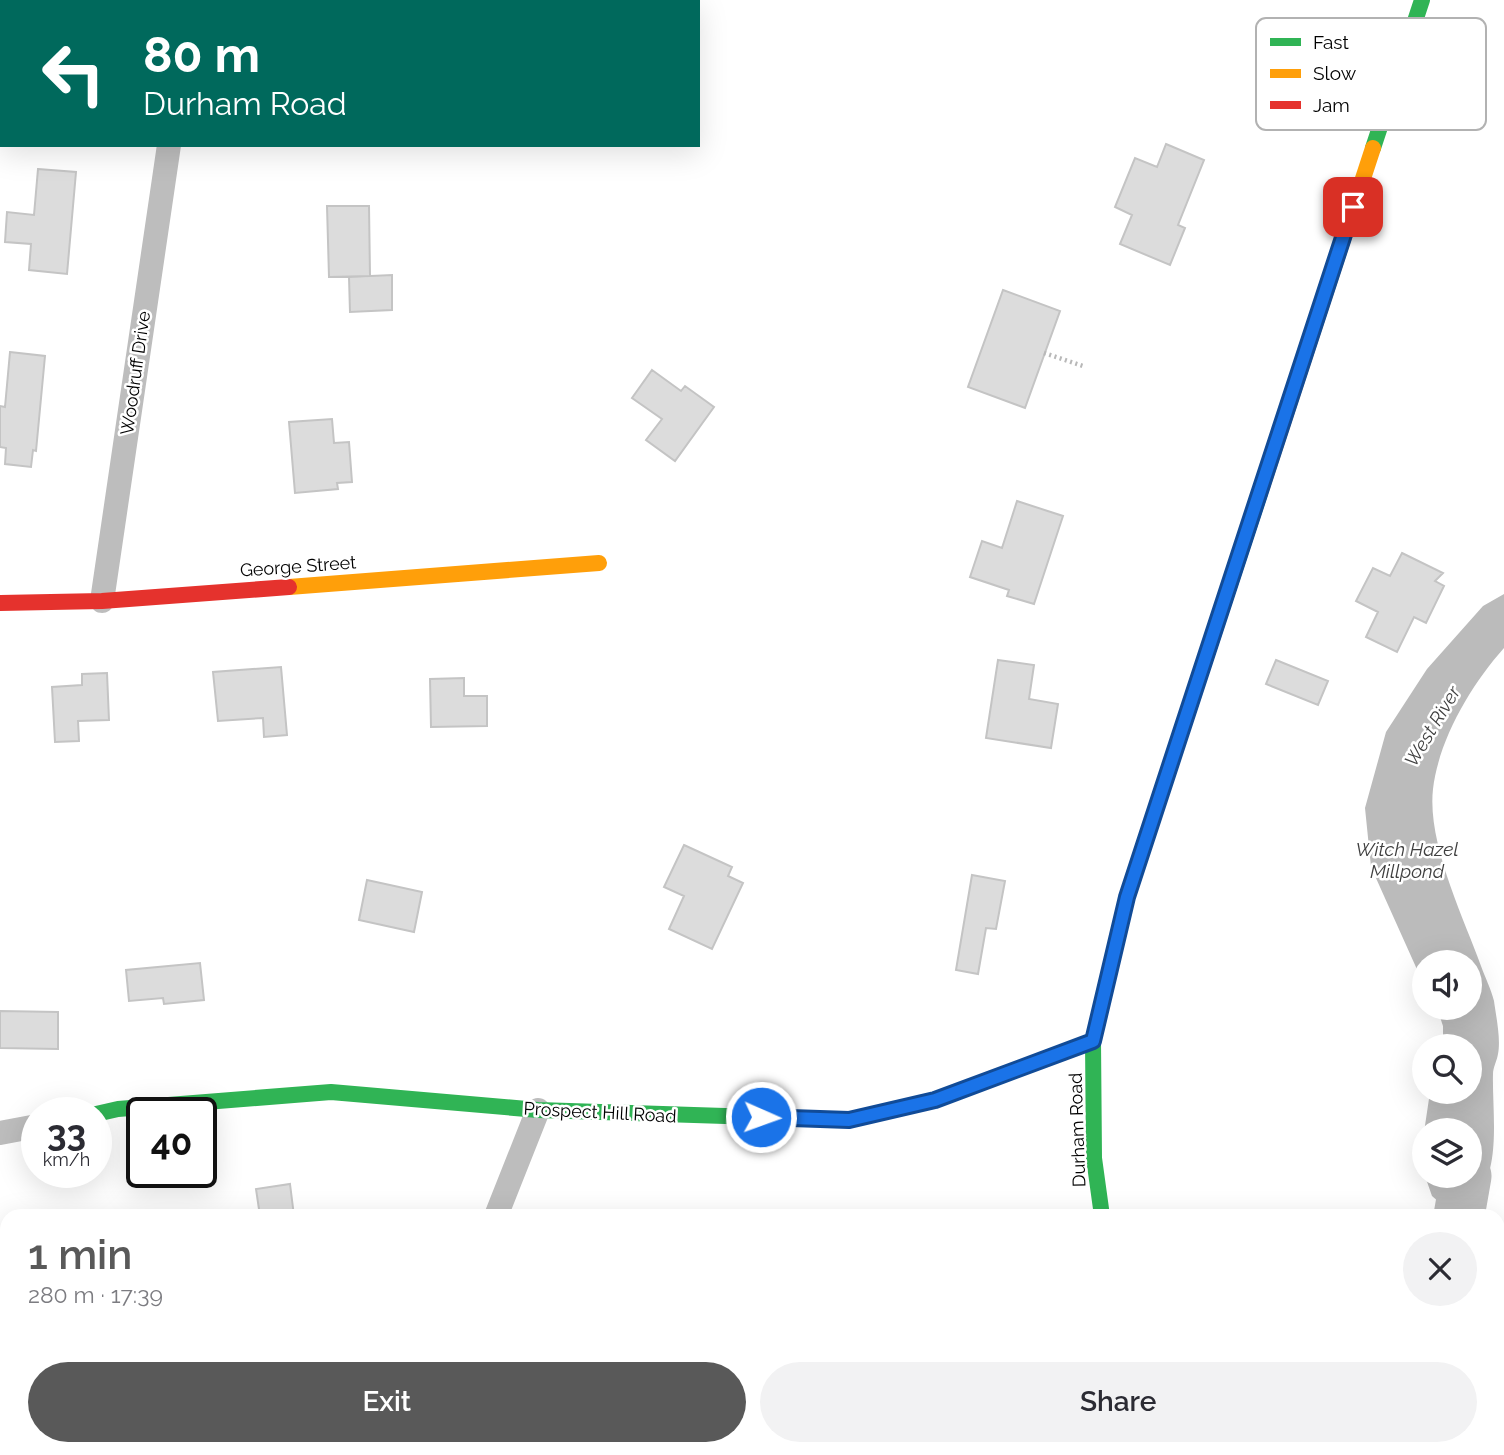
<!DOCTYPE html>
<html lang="en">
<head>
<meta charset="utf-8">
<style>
	body { margin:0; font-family:Raleway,sans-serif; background:#f2f2f3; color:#2b2b33; height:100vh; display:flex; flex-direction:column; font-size:26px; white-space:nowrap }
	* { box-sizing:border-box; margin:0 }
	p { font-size:23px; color:#7c7c81 }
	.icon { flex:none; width:38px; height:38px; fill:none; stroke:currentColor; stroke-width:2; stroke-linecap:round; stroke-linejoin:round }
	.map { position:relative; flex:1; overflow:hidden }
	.details { position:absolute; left:0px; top:1209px; width:1505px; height:247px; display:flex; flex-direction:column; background:#fff; border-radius:21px 21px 0 0; box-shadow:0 7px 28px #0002 }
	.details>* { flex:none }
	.top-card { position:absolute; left:0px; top:0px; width:700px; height:147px; box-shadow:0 7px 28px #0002; background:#00695c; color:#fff; overflow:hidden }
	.fabs { position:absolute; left:1412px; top:950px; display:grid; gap:14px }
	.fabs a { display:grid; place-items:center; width:70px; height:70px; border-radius:50%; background:#fff; box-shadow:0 7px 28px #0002; font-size:35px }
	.speed { position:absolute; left:21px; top:1097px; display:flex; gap:14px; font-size:35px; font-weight:700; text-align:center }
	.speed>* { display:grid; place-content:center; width:91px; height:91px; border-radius:50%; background:#fff; box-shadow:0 7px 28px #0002; line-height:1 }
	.speed small { font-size:18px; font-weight:400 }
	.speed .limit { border:4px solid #111; border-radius:10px; background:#fff; color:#111 }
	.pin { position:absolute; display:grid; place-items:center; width:60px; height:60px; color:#fff; margin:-30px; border-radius:14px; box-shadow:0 4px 10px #0006 }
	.me { position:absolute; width:77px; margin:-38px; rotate:92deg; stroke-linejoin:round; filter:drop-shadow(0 0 5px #0008) }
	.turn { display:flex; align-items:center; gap:24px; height:147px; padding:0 28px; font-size:32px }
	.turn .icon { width:91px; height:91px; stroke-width:2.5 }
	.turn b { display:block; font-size:49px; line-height:60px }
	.round { display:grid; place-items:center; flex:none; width:74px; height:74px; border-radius:37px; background:#f2f2f3 }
	.overview { display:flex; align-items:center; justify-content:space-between; height:119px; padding:0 28px }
	h1 { font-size:42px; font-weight:600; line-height:52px; color:#595959 }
	.cta { display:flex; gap:14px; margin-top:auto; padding:14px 28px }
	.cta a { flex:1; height:80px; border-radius:42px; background:#595959; color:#fff; font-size:28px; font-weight:600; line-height:80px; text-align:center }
	.cta a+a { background:#f2f2f3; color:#2b2b33 }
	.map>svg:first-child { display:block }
	.water { fill:#bbb }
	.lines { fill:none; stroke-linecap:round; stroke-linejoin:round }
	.river { stroke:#bbb; stroke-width:51 }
	.building { fill:#dcdcdc; stroke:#c4c4c4; stroke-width:2 }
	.path { stroke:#b8b8b8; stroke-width:4.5; stroke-dasharray:2 3.5; stroke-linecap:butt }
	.street { stroke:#bdbdbd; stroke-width:24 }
	.fast { stroke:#30b455; stroke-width:16 }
	.slow { stroke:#ff9f0a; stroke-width:16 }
	.jam { stroke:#e5322d; stroke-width:16 }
	.route-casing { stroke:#114b97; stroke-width:18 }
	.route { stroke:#1a73e8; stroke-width:12 }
	.labels { text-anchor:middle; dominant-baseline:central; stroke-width:5; stroke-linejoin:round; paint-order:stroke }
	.street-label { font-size:18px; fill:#000; stroke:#fff }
	.water-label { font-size:19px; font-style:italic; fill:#3f3f3f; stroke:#fff }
	.key { fill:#fff; stroke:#b2b2b2; stroke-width:2 }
	.key-label { font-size:19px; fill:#000 }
</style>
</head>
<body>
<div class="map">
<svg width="1504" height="1455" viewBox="0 0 1504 1455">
	<rect width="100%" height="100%" fill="#fff"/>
	<path class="water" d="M 1504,594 L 1504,648 C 1471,685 1439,739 1433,789 C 1427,843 1463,916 1481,966 C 1485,977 1491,989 1494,1001 C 1496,1016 1501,1039 1498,1054 C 1497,1061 1493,1067 1493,1074 C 1492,1109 1501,1164 1479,1194 C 1470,1206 1462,1207 1447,1209 L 1432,1196 L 1425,1176 L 1470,1176 L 1470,1130 L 1424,1130 L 1424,1174 L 1420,1159 L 1430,1092 L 1470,1092 L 1470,1046 L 1443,1046 L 1443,1026 L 1437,1008 L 1470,1008 L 1470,962 L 1424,962 L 1424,985 L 1371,867 L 1365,808 L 1386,732 L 1427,669 L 1483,606 Z"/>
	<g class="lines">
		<path class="river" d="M 1459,1216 L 1466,1176
			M 1412,1455 L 1413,1449"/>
	</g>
	<path class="building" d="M 1166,144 L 1204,160 L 1178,225 L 1185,228 L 1170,265 L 1120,244 L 1132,215 L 1115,207 L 1135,158 L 1157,167 Z
		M 38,169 L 76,172 L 67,274 L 29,270 L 31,244 L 5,242 L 7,212 L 34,215 Z
		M 327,206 L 369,206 L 370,276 L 329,277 Z
		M 392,275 L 392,310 L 350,312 L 349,277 Z
		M 1003,290 L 1060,311 L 1025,408 L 968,387 Z
		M 10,352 L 45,356 L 36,451 L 33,450 L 31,467 L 5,464 L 6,448 L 0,447 L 0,406 L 5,407 Z
		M 652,370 L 681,391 L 685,386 L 714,407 L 675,461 L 646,440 L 662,419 L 632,398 Z
		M 332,419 L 334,443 L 349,442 L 352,482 L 337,483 L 338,489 L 295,493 L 289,422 Z
		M 1017,501 L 1063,516 L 1034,604 L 1007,596 L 1009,590 L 970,577 L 982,541 L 1002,548 Z
		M 1402,553 L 1443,573 L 1435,581 L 1444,586 L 1426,623 L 1414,617 L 1397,652 L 1366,637 L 1378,612 L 1356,601 L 1373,568 L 1390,576 Z
		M 998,660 L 1034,665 L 1029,699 L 1058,704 L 1051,748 L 986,738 Z
		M 1276,660 L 1328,681 L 1318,705 L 1266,684 Z
		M 281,667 L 287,735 L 264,737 L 263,718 L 218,721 L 213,672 Z
		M 107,673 L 109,720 L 78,721 L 79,741 L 55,742 L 52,687 L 82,685 L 82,674 Z
		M 464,678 L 464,696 L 487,696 L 487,726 L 431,727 L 430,679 Z
		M 684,845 L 732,867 L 728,876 L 743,883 L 712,949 L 669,929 L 684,896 L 664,887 Z
		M 972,875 L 1005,881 L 996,929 L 986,928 L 978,974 L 956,970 Z
		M 367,880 L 422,892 L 414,932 L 359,920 Z
		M 200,963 L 204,1000 L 164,1004 L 163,998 L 129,1001 L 126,970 Z
		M 0,1011 L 58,1012 L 58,1049 L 0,1048 Z
		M 290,1184 L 294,1216 L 260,1216 L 256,1189 Z"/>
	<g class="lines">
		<path class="path" d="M 1044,353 L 1083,366"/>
		<path class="street" d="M 189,2 L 190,0
			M 102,601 L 169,145
			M 0,1133 L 37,1126
			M 496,1216 L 538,1110
			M 408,1455 L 409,1449"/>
		<path class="fast" d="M 1373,148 L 1422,0
			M 96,1114 L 118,1109 L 331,1092 L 538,1110 L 849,1120 L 935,1100 L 1093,1041
			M 1102,1216 L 1094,1158 L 1093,1041 L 1127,897 L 1260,493"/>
		<path class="slow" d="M 1260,493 L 1373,148
			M 289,587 L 599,563
			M 1136,1449 L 1136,1455"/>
		<path class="jam" d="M 0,603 L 102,601 L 289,587"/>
	</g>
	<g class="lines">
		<defs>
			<path id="route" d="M 761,1117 L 849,1120 L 935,1100 L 1093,1041 L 1127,897 L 1353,207"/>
		</defs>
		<use href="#route" class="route-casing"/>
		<use href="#route" class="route"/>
	</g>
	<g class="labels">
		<g class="street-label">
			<text transform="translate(135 373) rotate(-82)">Woodruff Drive</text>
			<text transform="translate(298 566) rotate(-4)">George Street</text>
			<text transform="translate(600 1112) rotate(3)">Prospect Hill Road</text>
			<text transform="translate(1077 1130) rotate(-92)">Durham Road</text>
		</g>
		<g class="water-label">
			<text transform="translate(1432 726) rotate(-59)">West River</text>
			<text x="1407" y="849">Witch Hazel<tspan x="1407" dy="22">Millpond</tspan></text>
		</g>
	</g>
	<rect x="1256" y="18" width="230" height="112" rx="10" class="key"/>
	<rect x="1270" y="38" width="31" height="8" fill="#30b455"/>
	<rect x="1270" y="69" width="31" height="9" fill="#ff9f0a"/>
	<rect x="1270" y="101" width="31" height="8" fill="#e5322d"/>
	<g class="key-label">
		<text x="1313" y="49">Fast</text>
		<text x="1313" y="80">Slow</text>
		<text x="1313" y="112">Jam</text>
	</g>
</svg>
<div class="fabs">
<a><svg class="icon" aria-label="sound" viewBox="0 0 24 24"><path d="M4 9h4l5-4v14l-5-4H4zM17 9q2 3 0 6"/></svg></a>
<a><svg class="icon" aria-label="search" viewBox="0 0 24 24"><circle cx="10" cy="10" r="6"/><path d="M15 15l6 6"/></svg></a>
<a><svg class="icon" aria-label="layers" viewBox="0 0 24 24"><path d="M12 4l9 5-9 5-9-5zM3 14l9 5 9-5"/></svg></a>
</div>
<div class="speed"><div>33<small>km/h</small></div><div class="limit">40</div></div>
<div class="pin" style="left:1353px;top:207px;background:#d93025"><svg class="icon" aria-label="arrive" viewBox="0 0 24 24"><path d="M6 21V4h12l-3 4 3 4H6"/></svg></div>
<svg class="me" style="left:761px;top:1117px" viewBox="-20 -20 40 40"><circle r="17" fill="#1a73e8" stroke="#fff" stroke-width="3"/><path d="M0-11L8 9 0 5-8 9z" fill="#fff"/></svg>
<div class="top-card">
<div class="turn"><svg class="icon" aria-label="left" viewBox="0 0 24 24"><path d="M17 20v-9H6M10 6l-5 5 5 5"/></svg><div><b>80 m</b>Durham Road</div></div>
</div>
<section class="details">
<div class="overview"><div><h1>1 min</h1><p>280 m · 17:39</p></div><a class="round"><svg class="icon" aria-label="close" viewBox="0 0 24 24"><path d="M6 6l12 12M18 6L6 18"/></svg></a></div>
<div class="cta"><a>Exit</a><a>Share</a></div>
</section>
</div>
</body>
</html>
